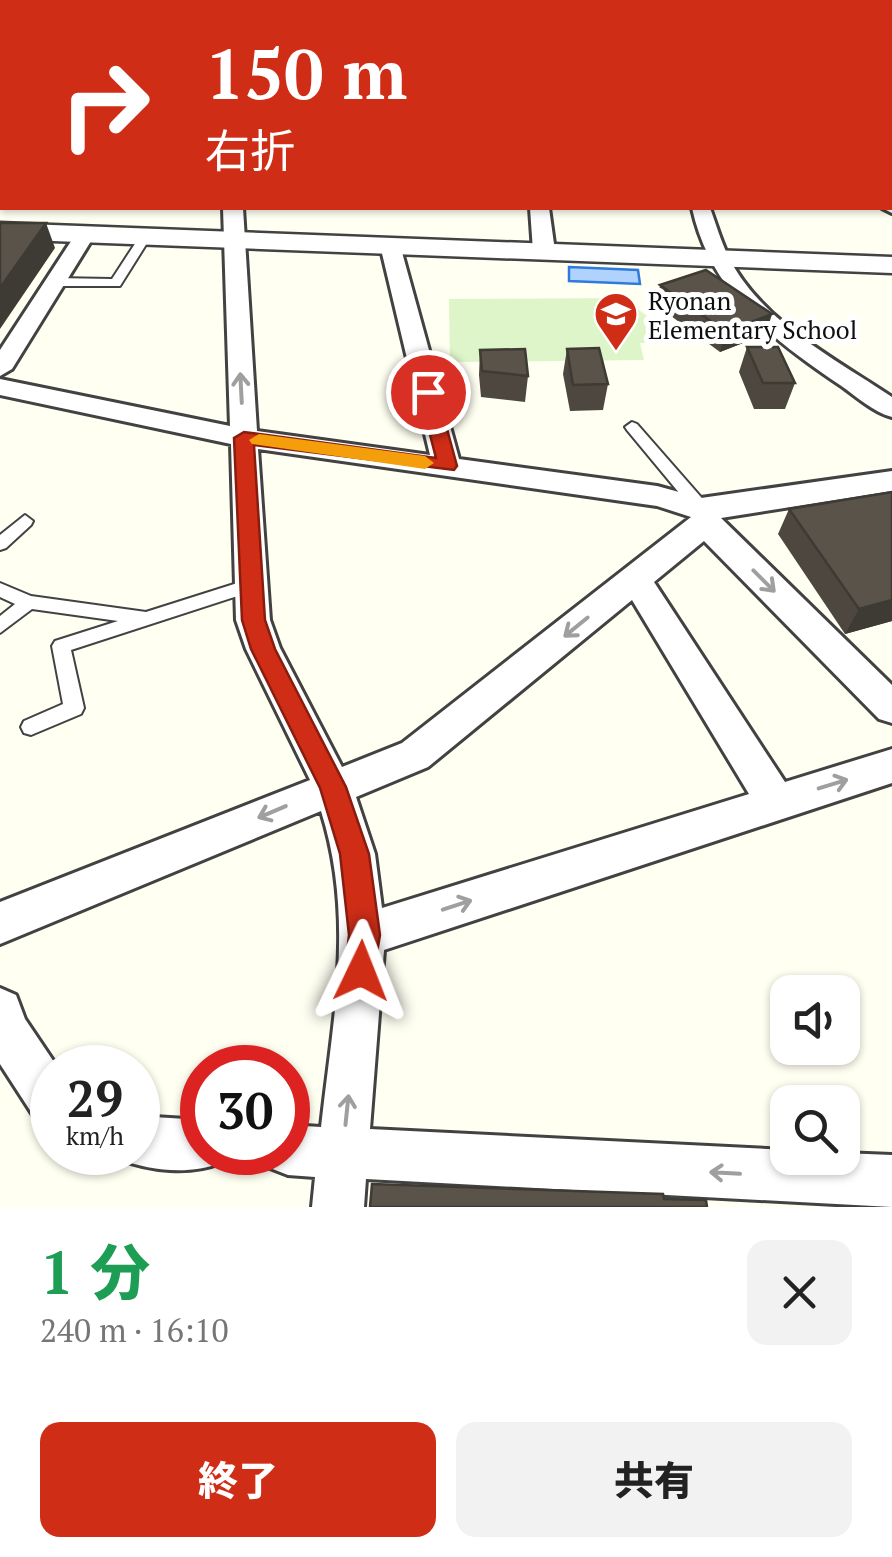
<!DOCTYPE html>
<html lang="ja">
<head>
<meta charset="utf-8">
<style>
	body { margin:0; font-family:"PT Serif","Noto Sans JP",serif; background:#f2f2f2; color:#222; height:100vh; display:flex; flex-direction:column; font-size:38px; white-space:nowrap }
	* { box-sizing:border-box; margin:0 }
	p { font-size:32px; color:#767676 }
	.icon { flex:none; width:55px; height:55px; fill:none; stroke:currentColor; stroke-width:2; stroke-linecap:round; stroke-linejoin:round }
	.map { position:relative; height:1207px; overflow:hidden }
	.panel { display:flex; flex-direction:column; background:#fff; flex:1 }
	.panel>* { flex:none }
	.hud { position:absolute; left:0px; top:0px; width:892px; height:210px; box-shadow:0 2px 8px #0004; background:#d02d17; color:#fff; overflow:hidden }
	.buttons { position:absolute; left:770px; top:975px; display:grid; gap:20px }
	.buttons a { display:grid; place-items:center; width:90px; height:90px; border-radius:20px; background:#fff; box-shadow:0 2px 8px #0004; font-size:50px }
	.speed { position:absolute; left:30px; top:1045px; display:flex; gap:20px; font-size:50px; font-weight:700; text-align:center }
	.speed>* { display:grid; place-content:center; width:130px; height:130px; border-radius:50%; background:#fff; box-shadow:0 2px 8px #0004; line-height:1 }
	.speed small { font-size:25px; font-weight:400 }
	.speed .limit { border:15px solid #d22; background:#fff; color:#111 }
	.pin { position:absolute; display:grid; place-items:center; width:85px; height:85px; color:#fff; margin:-42px; border:5px solid #fff; border-radius:50%; box-shadow:0 2px 10px #0007 }
	.me { position:absolute; width:110px; margin:-55px; rotate:2deg; stroke-linejoin:round; filter:drop-shadow(0 0 8px #0008) }
	.turn { display:flex; align-items:center; gap:35px; height:210px; padding:0 40px; font-size:45px }
	.turn .icon { width:130px; height:130px; stroke-width:2.5 }
	.turn b { display:block; font-size:70px; line-height:85px }
	.round { display:grid; place-items:center; flex:none; width:105px; height:105px; border-radius:20px; background:#f2f2f2 }
	.headline { display:flex; align-items:center; justify-content:space-between; height:170px; padding:0 40px }
	h1 { font-size:60px; font-weight:800; line-height:75px; color:#1e9e55 }
	.button { display:flex; gap:20px; margin-top:auto; padding:20px 40px }
	.button a { flex:1; height:115px; border-radius:20px; background:#d02d17; color:#fff; font-size:40px; font-weight:800; line-height:115px; text-align:center }
	.button a+a { background:#f2f2f2; color:#222 }
	.map>svg:first-child { display:block }
	.pitch { fill:#def5c9 }
	.water { fill:#b0d3fd; stroke:#2f7adc; stroke-width:2.5 }
	.lines { fill:none; stroke-linecap:round; stroke-linejoin:round }
	.service-casing { stroke:#424242; stroke-width:4 }
	.minor-casing { stroke:#424242; stroke-width:6 }
	.tertiary-casing { stroke:#424242; stroke-width:5 }
	.secondary-casing { stroke:#313131; stroke-width:5 }
	.motorway-casing { stroke:#202020; stroke-width:5 }
	.service { fill:#fff; fill-rule:evenodd }
	.minor { fill:#fff; fill-rule:evenodd }
	.tertiary { fill:#fff; fill-rule:evenodd }
	.secondary { fill:#faffad; fill-rule:evenodd }
	.motorway { fill:#ffbd50; fill-rule:evenodd }
	.wall { fill:#4d4740 }
	.shaded-wall { fill:#3e3a34 }
	.building { fill:#59534a; stroke:#3e3a34; stroke-width:2.5 }
	.oneway { stroke:#9f9f9f }
	.route { fill:#d02d17; stroke:#871d0f; stroke-width:2.5 }
	.slow { fill:#f59e0b }
	.labels { text-anchor:middle; dominant-baseline:central; stroke-width:10; stroke-linejoin:round; paint-order:stroke }
	.far-poi-label { font-size:25px; fill:#0f0f0f; stroke:#fff; text-anchor:start }
</style>
</head>
<body>
<div class="map">
<svg width="892" height="1207" viewBox="0 0 892 1207">
	<rect width="100%" height="100%" fill="#fffff2"/>
	<path class="pitch" d="M 623,298 L 683,343 L 640,343 L 644,360 L 450,362 L 449,299 Z"/>
	<path class="water" d="M 0,0 L 751,0 L 796,2 L 0,3 Z
		M 569,267 L 638,270 L 640,284 L 569,281 Z"/>
	<g class="lines">
		<defs>
			<path id="service" d="M 142,233 L 152,235 L 120,286 L 55,286 L 49,282 L 55,278 L 112,279 Z
				M 632,422 L 637,424 L 707,504 L 709,508 L 707,512 L 695,512 L 627,430 L 625,427 Z
				M 25,515 L 33,521 L 31,525 L 6,548 L 0,550 L 0,535 Z
				M 250,579 L 256,580 L 259,585 L 256,590 L 71,650 L 84,708 L 81,714 L 31,735 L 24,733 L 21,727 L 24,721 L 63,704 L 52,646 L 55,641 L 118,621 L 32,609 L 0,633 L 0,616 L 15,604 L 0,597 L 0,583 L 31,596 L 146,612 Z"/>
			<path id="minor" d="M 2,71 L 2,86 L 0,87 L 0,72 Z
				M 890,91 L 892,91 L 892,101 L 890,101 Z
				M 0,123 L 2,123 L 2,134 L 0,134 Z
				M 890,163 L 892,163 L 892,175 L 890,175 Z
				M 890,199 L 892,200 L 892,213 L 882,208 L 890,208 Z
				M 223,208 L 243,208 L 257,431 L 430,455 L 380,245 L 390,239 L 400,245 L 459,459 L 657,486 L 701,498 L 892,471 L 892,491 L 721,518 L 892,685 L 892,723 L 879,719 L 704,541 L 654,582 L 785,782 L 892,749 L 892,783 L 384,950 L 370,1129 L 788,1150 L 788,1158 L 842,1158 L 842,1153 L 892,1155 L 892,1207 L 366,1179 L 364,1207 L 312,1207 L 315,1177 L 288,1175 L 270,1168 L 264,1152 L 288,1152 L 288,1125 L 321,1127 C 333,1017 355,919 321,811 L 0,944 L 0,902 L 310,780 L 246,649 L 236,620 L 231,444 L 0,395 L 0,379 L 230,426 ZM 258,449 L 657,506 L 691,517 L 402,743 L 342,767 L 280,648 L 270,620 ZM 632,600 L 749,794 L 382,908 L 375,854 L 356,797 L 428,767 Z
				M 530,208 L 549,208 L 555,251 L 551,255 L 537,255 L 533,251 Z
				M 692,208 L 710,208 C 716,224 721,242 729,258 C 762,322 835,359 892,397 L 892,417 C 873,412 856,396 840,385 C 771,339 710,291 692,208 Z
				M 86,227 L 96,233 L 12,369 L 0,376 L 0,350 L 79,229 Z
				M 0,988 L 16,995 L 25,1019 L 58,1068 L 52,1068 L 52,1125 L 35,1118 L 0,1064 Z
				M 138,1116 L 202,1120 L 202,1152 L 224,1152 L 220,1163 C 191,1175 149,1171 120,1159 L 118,1152 L 138,1152 Z"/>
			<path id="tertiary" d="M 0,223 L 892,257 L 892,273 L 0,239 Z"/>
			<path id="secondary" d="M 0,13 L 2,13 L 2,25 L 0,25 Z
				M 890,41 L 892,41 L 892,53 L 890,53 Z"/>
			<path id="motorway" d="M 0,2 L 3,2 L 2,16 L 0,16 Z
				M 890,27 L 892,27 L 892,41 L 890,41 Z"/>
		</defs>
		<use href="#service" class="service-casing"/>
		<use href="#minor" class="minor-casing"/>
		<use href="#tertiary" class="tertiary-casing"/>
		<use href="#secondary" class="secondary-casing"/>
		<use href="#motorway" class="motorway-casing"/>
		<use href="#service" class="service"/>
		<use href="#minor" class="minor"/>
		<use href="#tertiary" class="tertiary"/>
		<use href="#secondary" class="secondary"/>
		<use href="#motorway" class="motorway"/>
	</g>
	<path class="wall" d="M 660,285 L 766,334 L 720,352 L 656,305 Z
		M 747,347 L 795,383 L 785,409 L 754,409 L 739,372 Z
		M 567,349 L 608,384 L 603,410 L 570,411 L 563,374 Z
		M 480,350 L 528,376 L 525,402 L 481,397 L 479,375 Z
		M 892,492 L 892,621 L 845,634 L 778,534 L 789,509 Z"/>
	<path class="shaded-wall" d="M 0,177 L 2,177 L 2,193 L 0,194 Z
		M 46,223 L 55,248 L 0,329 L 0,288 Z
		M 772,314 L 766,334 L 720,352 L 726,332 Z
		M 892,600 L 892,621 L 845,634 L 859,609 Z"/>
	<path class="building" d="M 2,131 L 2,146 L 0,145 L 0,132 Z
		M 2,155 L 2,177 L 0,177 L 0,158 Z
		M 0,223 L 46,223 L 0,288 Z
		M 706,270 L 772,314 L 726,332 L 660,285 Z
		M 747,347 L 778,347 L 795,383 L 763,383 Z
		M 599,348 L 608,384 L 573,385 L 567,349 Z
		M 525,349 L 528,376 L 482,371 L 480,350 Z
		M 892,492 L 892,600 L 859,609 L 789,509 Z
		M 372,1184 L 663,1194 L 664,1199 L 706,1200 L 707,1207 L 370,1207 Z"/>
	<defs><path id="oneway-shaft" d="M-6 0H5M1.5-3L5.5 0L1.5 3" fill="none" stroke-width="1.6" stroke-linecap="round" stroke-linejoin="round" transform="scale(2.5)"/></defs>
	<g class="oneway">
		<use href="#oneway-shaft" transform="translate(241 388) rotate(-93)"/>
		<use href="#oneway-shaft" transform="translate(764 581) rotate(45)"/>
		<use href="#oneway-shaft" transform="translate(576 627) rotate(141)"/>
		<use href="#oneway-shaft" transform="translate(833 784) rotate(-17)"/>
		<use href="#oneway-shaft" transform="translate(272 812) rotate(157)"/>
		<use href="#oneway-shaft" transform="translate(457 905) rotate(-18)"/>
		<use href="#oneway-shaft" transform="translate(347 1110) rotate(-84)"/>
		<use href="#oneway-shaft" transform="translate(725 1173) rotate(-177)"/>
	</g>
	<path class="route" d="M 428,387 L 437,392 L 457,466 L 454,470 L 254,445 L 265,620 L 275,649 L 346,787 L 369,854 L 380,935 L 372,982 L 361,987 L 350,982 L 345,971 L 349,935 L 340,854 L 320,788 L 251,649 L 242,620 L 234,438 L 244,432 L 436,458 L 419,392 Z"/>
	<path class="slow" d="M 259,434 L 425,456 L 434,463 L 425,469 L 252,444 L 249,440 Z"/>
	<defs>
		<symbol id="school-pin" viewBox="-11 -11 22 30"><path d="M0 17L-7.5 6A9.5 9.5 0 1 1 7.5 6Z" fill="#d02d17" stroke="#fff"/><path d="M0-5L7-2L0 1L-7-2ZM-4 1L0 2.5L4 1V4Q0 6-4 4Z" fill="#fff"/></symbol>
	</defs>
	<g fill-rule="evenodd">
		<use href="#school-pin" x="591" y="289" width="50" height="68"/>
	</g>
	<g class="labels">
		<g class="far-poi-label">
			<text x="648" y="300">Ryonan<tspan x="648" dy="29">Elementary School</tspan></text>
		</g>
	</g>
</svg>
<div class="buttons">
<a><svg class="icon" aria-label="sound" viewBox="0 0 24 24"><path d="M4 9h4l5-4v14l-5-4H4zM17 9q2 3 0 6"/></svg></a>
<a><svg class="icon" aria-label="search" viewBox="0 0 24 24"><circle cx="10" cy="10" r="6"/><path d="M15 15l6 6"/></svg></a>
</div>
<div class="speed"><div>29<small>km/h</small></div><div class="limit">30</div></div>
<div class="pin" style="left:428px;top:392px;background:#d93025"><svg class="icon" aria-label="arrive" viewBox="0 0 24 24"><path d="M6 21V4h12l-3 4 3 4H6"/></svg></div>
<svg class="me" style="left:361px;top:971px" viewBox="-20 -20 40 40"><path d="M0-17L14 15 0 8-14 15z" fill="#d02d17" stroke="#fff" stroke-width="4"/></svg>
<div class="hud">
<div class="turn"><svg class="icon" aria-label="right" viewBox="0 0 24 24"><path d="M7 20v-9h11M14 6l5 5-5 5"/></svg><div><b>150 m</b>右折</div></div>
</div>
</div>
<section class="panel">
<div class="headline"><div><h1>1 分</h1><p>240 m · 16:10</p></div><a class="round"><svg class="icon" aria-label="close" viewBox="0 0 24 24"><path d="M6 6l12 12M18 6L6 18"/></svg></a></div>
<div class="button"><a>終了</a><a>共有</a></div>
</section>
</body>
</html>
